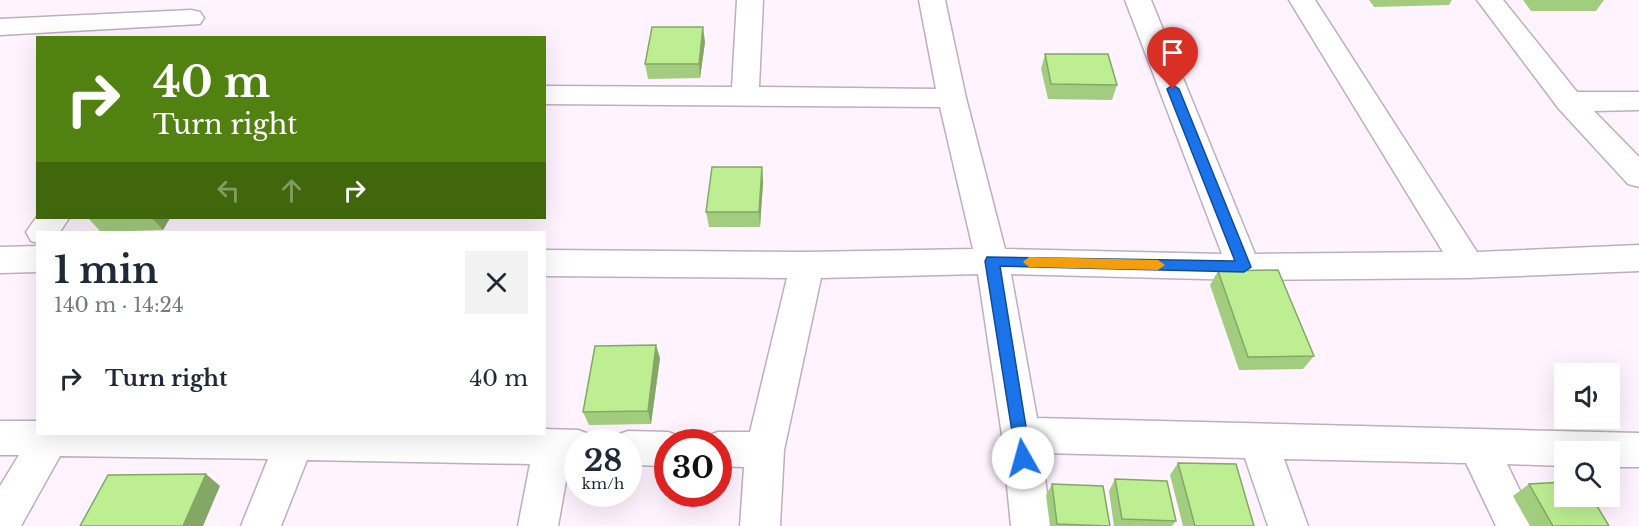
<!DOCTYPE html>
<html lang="en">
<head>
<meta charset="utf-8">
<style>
	body { margin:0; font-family:"Libre Baskerville",serif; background:#f2f2f3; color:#1f2937; height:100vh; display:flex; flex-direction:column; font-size:22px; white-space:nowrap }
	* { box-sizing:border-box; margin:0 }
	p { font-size:20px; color:#747a83 }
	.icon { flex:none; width:33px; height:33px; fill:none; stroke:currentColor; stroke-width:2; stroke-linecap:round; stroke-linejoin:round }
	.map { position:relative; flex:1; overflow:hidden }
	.side { position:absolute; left:36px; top:231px; width:510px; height:204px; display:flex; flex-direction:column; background:#fff; border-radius:0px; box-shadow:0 6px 24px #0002 }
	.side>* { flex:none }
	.guide { position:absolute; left:36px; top:36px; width:510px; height:183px; border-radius:0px; box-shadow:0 6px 24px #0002; background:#518110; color:#fff; overflow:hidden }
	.controls { position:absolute; left:1554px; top:363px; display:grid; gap:12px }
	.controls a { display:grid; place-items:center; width:66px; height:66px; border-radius:0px; background:#fff; box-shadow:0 6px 24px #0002; font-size:30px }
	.speed { position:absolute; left:564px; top:429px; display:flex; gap:12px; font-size:30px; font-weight:700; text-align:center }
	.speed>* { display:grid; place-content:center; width:78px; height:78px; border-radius:50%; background:#fff; box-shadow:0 6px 24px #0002; line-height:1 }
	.speed small { font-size:15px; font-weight:400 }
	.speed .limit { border:9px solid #d22; background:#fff; color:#111 }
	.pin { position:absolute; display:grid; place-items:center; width:51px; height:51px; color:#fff; margin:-62px -26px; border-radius:50% 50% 50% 0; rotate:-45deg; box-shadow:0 0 6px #0007 }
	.pin .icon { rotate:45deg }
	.me { position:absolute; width:66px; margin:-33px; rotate:353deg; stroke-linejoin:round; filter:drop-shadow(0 0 4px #0008) }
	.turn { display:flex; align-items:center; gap:21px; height:126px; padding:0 18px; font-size:27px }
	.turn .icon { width:78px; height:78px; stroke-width:2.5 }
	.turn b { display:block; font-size:42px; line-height:51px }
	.lanes { display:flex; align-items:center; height:57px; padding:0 18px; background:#0003; justify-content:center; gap:30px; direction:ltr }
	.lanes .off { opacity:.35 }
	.round { display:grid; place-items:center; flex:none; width:63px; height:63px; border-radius:0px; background:#f2f2f3 }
	.overview { display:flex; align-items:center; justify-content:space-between; height:102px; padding:0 18px }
	h1 { font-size:36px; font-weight:700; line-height:45px }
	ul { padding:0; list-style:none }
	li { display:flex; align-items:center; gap:18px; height:90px; padding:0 18px }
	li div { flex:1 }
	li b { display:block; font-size:22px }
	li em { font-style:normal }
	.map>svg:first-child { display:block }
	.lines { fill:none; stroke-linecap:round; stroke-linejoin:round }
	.street-casing { stroke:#beaebf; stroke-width:3 }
	.street { fill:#fff; fill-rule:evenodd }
	.wall { fill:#a3cd7e }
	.shaded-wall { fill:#84a766 }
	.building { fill:#bdee92; stroke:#84a766; stroke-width:1.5 }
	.route { fill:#1a73e8; stroke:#114b97; stroke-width:1.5 }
	.slow { fill:#f59e0b }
</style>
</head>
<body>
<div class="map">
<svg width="1639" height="526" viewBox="0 0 1639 526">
	<rect width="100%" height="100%" fill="#fef3fe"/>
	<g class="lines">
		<defs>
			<path id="street" d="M 737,0 L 763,0 L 759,87 L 936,89 L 919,0 L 945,0 L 966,98 L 1005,249 L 1222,254 L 1125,0 L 1151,0 L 1255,254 L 1443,252 L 1289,0 L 1315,0 L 1477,252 L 1639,245 L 1639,271 L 1468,278 L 1244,280 L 1011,274 L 1037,418 L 1639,433 L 1639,467 L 1610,467 L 1610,452 L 1564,452 L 1564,466 L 1507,464 L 1537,526 L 1496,526 L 1466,463 L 1284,459 L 1308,526 L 1268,526 L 1245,458 L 1042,453 L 1051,526 L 1011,526 L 1002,435 L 978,274 L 821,278 L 784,450 L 780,526 L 740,526 L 744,467 L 718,466 L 718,442 L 702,442 L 704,437 L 718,432 L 750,432 L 787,278 L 544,276 L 544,250 L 807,252 L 973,249 L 940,107 L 544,104 L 544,86 L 732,87 Z
				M 1477,0 L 1503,0 L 1577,92 L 1639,92 L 1639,110 L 1594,111 L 1639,157 L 1639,187 L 1628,184 L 1559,109 Z
				M 191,10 L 200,12 L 204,18 L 200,24 L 0,35 L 0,19 Z
				M 38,215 L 38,218 L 69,218 L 60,232 L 38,232 L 38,243 L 31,241 L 26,232 Z
				M 38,246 L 38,272 L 0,273 L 0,247 Z
				M 0,421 L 38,421 L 38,434 L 544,434 L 544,429 L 578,430 L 592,435 L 595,442 L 578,442 L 578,464 L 569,464 L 558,526 L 518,526 L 530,464 L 307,460 L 281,526 L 241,526 L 268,459 L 60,456 L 21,526 L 0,526 L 0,486 L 19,455 L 0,455 Z
				M 628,431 L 668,432 L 682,437 L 684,442 L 668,442 L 668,466 L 628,465 L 628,442 L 611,442 L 614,436 Z"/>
		</defs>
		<use href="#street" class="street-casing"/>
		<use href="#street" class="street"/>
	</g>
	<path class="wall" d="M 1369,0 L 1452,0 L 1449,5 L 1374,7 Z
		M 1523,0 L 1604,0 L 1596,11 L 1531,11 Z
		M 705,42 L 700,78 L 648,79 L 645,64 Z
		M 1045,54 L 1117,85 L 1112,100 L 1048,99 L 1041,69 Z
		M 762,167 L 763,182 L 760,227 L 709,227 L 706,212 Z
		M 88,218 L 170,218 L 163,230 L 101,232 Z
		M 1218,271 L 1314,356 L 1303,369 L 1239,370 L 1210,285 Z
		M 660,358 L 651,424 L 589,425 L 583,412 Z
		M 1178,463 L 1254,526 L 1183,526 L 1170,475 Z
		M 1115,479 L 1176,521 L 1172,526 L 1114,526 L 1109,491 Z
		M 1052,484 L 1110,526 L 1050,526 L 1046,495 Z
		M 1529,484 L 1609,526 L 1530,526 L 1513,496 Z"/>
	<path class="shaded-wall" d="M 703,27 L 705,42 L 700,78 L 699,64 Z
		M 762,167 L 763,182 L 760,227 L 759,212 Z
		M 152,218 L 170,218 L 163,230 Z
		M 656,345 L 660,358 L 651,424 L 648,411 Z
		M 206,474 L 220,486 L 203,526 L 183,526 Z"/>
	<path class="building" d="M 652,27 L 703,27 L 699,64 L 645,64 Z
		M 1045,54 L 1108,54 L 1117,85 L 1051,84 Z
		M 712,167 L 762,167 L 759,212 L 706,212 Z
		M 1278,270 L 1314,356 L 1248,357 L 1218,271 Z
		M 656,345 L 648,411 L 583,412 L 595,346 Z
		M 1178,463 L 1236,464 L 1254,526 L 1195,526 Z
		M 206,474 L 183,526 L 80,526 L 108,475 Z
		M 1115,479 L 1167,481 L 1176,521 L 1122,519 Z
		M 1564,482 L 1564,496 L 1591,496 L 1609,526 L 1553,526 L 1529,484 Z
		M 1052,484 L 1103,486 L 1110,526 L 1057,524 Z"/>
	<path class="route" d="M 1173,85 L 1179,89 L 1251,267 L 1244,272 L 1000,266 L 1031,458 L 1029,463 L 1023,465 L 1017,463 L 985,261 L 987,257 L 1235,261 L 1167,89 Z"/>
	<path class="slow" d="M 1029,257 L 1158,260 L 1165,265 L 1158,270 L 1029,267 L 1023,262 Z"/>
</svg>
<div class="controls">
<a><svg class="icon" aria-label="sound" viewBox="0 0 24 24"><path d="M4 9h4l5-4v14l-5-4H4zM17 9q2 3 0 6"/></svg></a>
<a><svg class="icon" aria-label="search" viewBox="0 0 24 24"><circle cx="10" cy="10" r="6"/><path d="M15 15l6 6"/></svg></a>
</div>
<div class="speed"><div>28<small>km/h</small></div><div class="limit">30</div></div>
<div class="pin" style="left:1173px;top:89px;background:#d93025"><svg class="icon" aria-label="arrive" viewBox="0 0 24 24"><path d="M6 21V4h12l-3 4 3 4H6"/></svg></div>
<svg class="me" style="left:1023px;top:458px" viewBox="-20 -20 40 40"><circle r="19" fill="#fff"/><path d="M0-13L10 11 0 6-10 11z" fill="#1a73e8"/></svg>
<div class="guide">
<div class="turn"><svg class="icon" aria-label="right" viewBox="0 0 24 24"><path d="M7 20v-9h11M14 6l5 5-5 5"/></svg><div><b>40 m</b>Turn right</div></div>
<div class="lanes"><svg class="icon off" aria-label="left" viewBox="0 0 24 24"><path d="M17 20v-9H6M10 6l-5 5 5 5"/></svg><svg class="icon off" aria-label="ahead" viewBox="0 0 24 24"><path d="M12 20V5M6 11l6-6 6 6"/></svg><svg class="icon" aria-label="right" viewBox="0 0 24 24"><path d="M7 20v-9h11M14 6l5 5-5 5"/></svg></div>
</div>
<section class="side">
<div class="overview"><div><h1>1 min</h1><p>140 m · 14:24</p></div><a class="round"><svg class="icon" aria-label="close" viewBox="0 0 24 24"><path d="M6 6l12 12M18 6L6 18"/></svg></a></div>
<ul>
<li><svg class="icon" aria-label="right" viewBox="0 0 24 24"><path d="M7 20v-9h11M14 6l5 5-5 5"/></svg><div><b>Turn right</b></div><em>40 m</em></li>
</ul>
</section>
</div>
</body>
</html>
